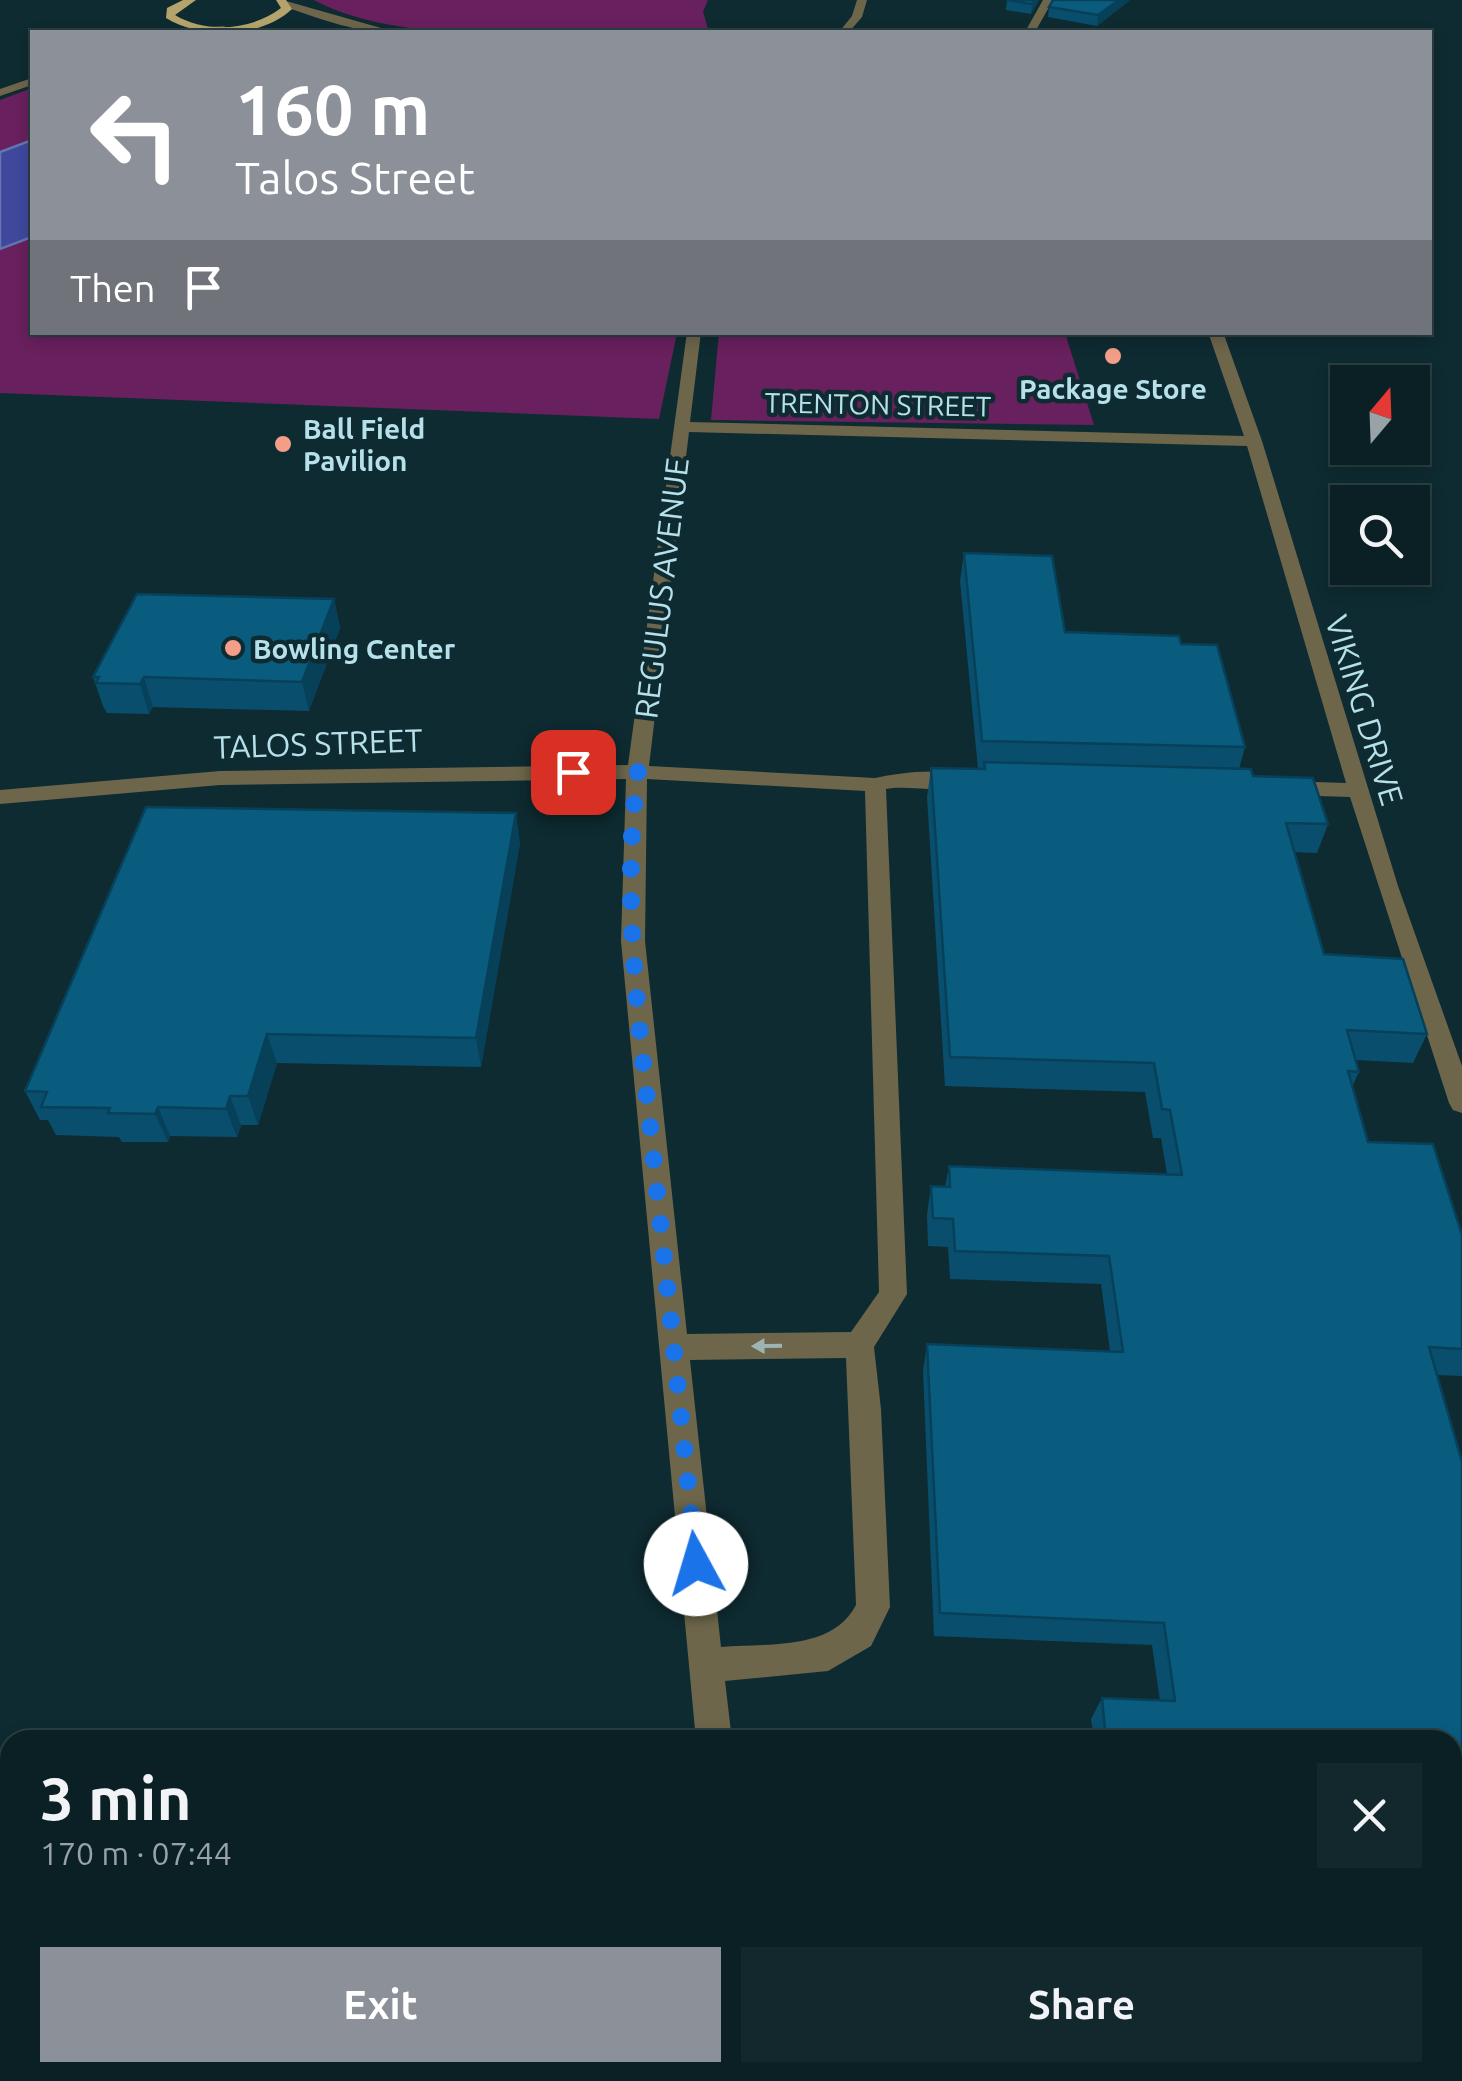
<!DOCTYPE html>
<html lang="en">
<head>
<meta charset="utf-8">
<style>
	body { margin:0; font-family:Ubuntu,sans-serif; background:#13282d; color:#f1f3f6; height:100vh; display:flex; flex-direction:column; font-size:38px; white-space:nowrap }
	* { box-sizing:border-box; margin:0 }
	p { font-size:32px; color:#99a3a7 }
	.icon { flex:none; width:55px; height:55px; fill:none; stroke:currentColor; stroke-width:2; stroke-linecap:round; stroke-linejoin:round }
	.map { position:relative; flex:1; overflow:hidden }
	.side { position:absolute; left:0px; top:1730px; width:1462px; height:352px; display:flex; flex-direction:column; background:#0a2025; border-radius:30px 30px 0 0; box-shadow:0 5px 15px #0003,0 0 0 2px #2a3e42 }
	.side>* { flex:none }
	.guide { position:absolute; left:30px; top:30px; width:1402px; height:305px; border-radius:0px; box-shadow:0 5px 15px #0003,0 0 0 2px #2a3e42; background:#8c9099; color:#fff; overflow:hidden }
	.needle { width:65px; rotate:19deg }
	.buttons { position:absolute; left:1330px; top:365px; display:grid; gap:20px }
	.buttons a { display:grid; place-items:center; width:100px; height:100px; border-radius:0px; background:#0a2025; box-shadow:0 5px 15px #0003,0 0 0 2px #2a3e42; font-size:50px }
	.pin { position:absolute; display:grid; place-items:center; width:85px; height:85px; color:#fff; margin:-42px; border-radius:20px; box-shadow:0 5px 15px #0006 }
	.me { position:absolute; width:110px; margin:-55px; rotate:354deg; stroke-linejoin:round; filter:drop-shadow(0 0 8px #0008) }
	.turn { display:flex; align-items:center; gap:35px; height:210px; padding:0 40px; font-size:45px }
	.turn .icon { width:130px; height:130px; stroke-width:2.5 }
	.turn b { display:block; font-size:70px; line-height:85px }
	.then { display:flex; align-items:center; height:95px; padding:0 40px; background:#0003; gap:20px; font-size:38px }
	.round { display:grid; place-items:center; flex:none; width:105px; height:105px; border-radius:0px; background:#13282d }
	.head { display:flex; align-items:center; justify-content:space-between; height:170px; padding:0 40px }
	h1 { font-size:60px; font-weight:700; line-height:75px }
	.button { display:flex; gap:20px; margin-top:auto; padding:20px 40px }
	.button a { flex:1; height:115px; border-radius:0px; background:#8c9099; color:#fff; font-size:40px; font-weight:700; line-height:115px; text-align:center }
	.button a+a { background:#13282d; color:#f1f3f6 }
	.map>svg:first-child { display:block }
	.green { fill:#69205e }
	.water { fill:#3f489d; stroke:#6376b4; stroke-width:2.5 }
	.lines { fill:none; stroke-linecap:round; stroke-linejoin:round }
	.minor { fill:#6d664b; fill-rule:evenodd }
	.major { fill:#b4a46c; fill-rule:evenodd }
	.wall { fill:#094f6d }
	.shaded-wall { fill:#074059 }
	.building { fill:#0a5c7f; stroke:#074059; stroke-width:2.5 }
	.oneway { fill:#9cb5b2 }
	.route { stroke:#1a73e8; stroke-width:18; stroke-dasharray:0 32.4 }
	.poi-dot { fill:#f49e89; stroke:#0e2b31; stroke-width:4 }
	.labels { text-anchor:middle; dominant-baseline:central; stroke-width:9; stroke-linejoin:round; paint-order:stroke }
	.far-poi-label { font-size:28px; font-weight:bold; fill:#b6e0ea; stroke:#0e2b31; text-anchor:start }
	.far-street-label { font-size:28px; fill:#b6e0ea; stroke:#0e2b31 }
	.street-label { font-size:32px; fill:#b6e0ea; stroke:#0e2b31 }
</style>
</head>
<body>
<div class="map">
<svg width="1462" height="2081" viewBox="0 0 1462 2081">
	<rect width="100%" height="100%" fill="#0e2b31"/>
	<path class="green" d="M 314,0 L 708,0 L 703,12 L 709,32 C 604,33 403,50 314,0 Z
		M 32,88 L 32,332 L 677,333 L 659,419 L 0,393 L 0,100 Z
		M 1065,333 L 1094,425 L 711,420 L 719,333 Z"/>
	<path class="water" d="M 32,140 L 32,237 L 0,249 L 0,152 Z"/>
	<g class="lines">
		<path class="minor" d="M 857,0 L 867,0 L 862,17 L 849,32 L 839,32 L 852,16 Z
			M 1043,0 L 1053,0 L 1035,32 L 1025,32 Z
			M 286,1 L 395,32 C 358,34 318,18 282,6 Z
			M 225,26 L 221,31 L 176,32 L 181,29 Z
			M 32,78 L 32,85 L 0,96 L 0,89 Z
			M 687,332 L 701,332 L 690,422 L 1244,436 L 1208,332 L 1223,332 L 1262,441 L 1398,886 L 1462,1066 L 1462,1113 L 1453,1110 L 1449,1103 L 1350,797 L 1285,795 L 1274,788 L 1285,781 L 1346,783 L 1247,446 L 689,432 L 649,766 L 875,778 C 897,773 955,765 971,781 C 953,797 910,784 886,789 L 907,1294 L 874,1347 L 881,1409 L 890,1607 L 871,1646 L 828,1671 L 725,1681 L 732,1740 L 696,1740 L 621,941 L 626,779 L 220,785 L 0,804 L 0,790 L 220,771 L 628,765 ZM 647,779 L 865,791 L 879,1292 L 851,1332 L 687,1334 L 645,941 ZM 846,1358 L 856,1605 C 832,1651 768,1643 721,1647 L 690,1360 Z
			M 728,2072 L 768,2072 L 769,2081 L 729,2081 Z"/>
		<path class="major" d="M 183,0 L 196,0 L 175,15 C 206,34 253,30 281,8 L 276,0 L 286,0 L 292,9 C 261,38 202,40 166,18 L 167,8 Z"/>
	</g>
	<path class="wall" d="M 1007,0 L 1039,0 L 1031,14 L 1006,10 Z
		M 1053,0 L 1130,0 L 1097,26 L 1048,17 L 1049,7 Z
		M 1338,371 L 1348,382 L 1348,419 L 1346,419 L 1334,385 Z
		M 964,553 L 1052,556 L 1065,632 L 1179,636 L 1181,644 L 1217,645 L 1245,747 L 1239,769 L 1251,769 L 1253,776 L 1313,778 L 1328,824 L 1317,853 L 1294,852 L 1324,954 L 1403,959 L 1427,1034 L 1413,1063 L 1356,1060 L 1359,1072 L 1352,1087 L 1368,1142 L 1433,1144 L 1462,1235 L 1462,1376 L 1437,1375 L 1462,1462 L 1462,2081 L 1144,2081 L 1143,2072 L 1452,2072 L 1452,1740 L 1094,1740 L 1091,1719 L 1102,1698 L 1160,1701 L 1152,1645 L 934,1636 L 923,1371 L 927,1344 L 1110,1351 L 1101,1284 L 950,1279 L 948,1247 L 928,1246 L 927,1215 L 931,1186 L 945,1187 L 949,1166 L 1167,1174 L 1161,1138 L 1153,1138 L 1145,1092 L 945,1086 L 927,797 L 931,768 L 978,769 L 960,581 Z
		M 334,599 L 340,628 L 309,711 L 153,707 L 149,714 L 107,713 L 103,706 L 93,677 Z
		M 520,843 L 481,1067 L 277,1063 L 258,1125 L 241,1125 L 237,1137 L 170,1136 L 168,1142 L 122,1142 L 119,1137 L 56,1135 L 48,1120 L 40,1120 L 25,1091 Z"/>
	<path class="shaded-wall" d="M 1034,0 L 1039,0 L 1031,14 L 1032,4 Z
		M 1119,0 L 1130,0 L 1097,26 L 1098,15 Z
		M 334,599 L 340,628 L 309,711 L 302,682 Z
		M 144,677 L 153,707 L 149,714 L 140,684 Z
		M 516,813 L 520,843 L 481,1067 L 476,1038 Z
		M 267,1034 L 277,1063 L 258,1125 L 248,1096 Z
		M 230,1096 L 241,1125 L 237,1137 L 226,1109 Z
		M 158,1107 L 170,1136 L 168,1142 L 155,1114 Z"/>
	<path class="building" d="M 1007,0 L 1034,0 L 1032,4 Z
		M 1053,0 L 1119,0 L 1098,15 L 1049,7 Z
		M 1338,371 L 1377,373 L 1381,382 L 1348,382 L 1348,397 Z
		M 964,553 L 1052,556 L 1065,632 L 1179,636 L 1181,644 L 1217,645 L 1245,747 L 982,741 Z
		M 137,594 L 334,599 L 302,682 L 144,677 L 140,684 L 96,683 L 99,677 L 93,677 Z
		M 984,762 L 1251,769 L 1253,776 L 1313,778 L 1328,824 L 1286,823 L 1324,954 L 1403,959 L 1427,1034 L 1347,1030 L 1359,1072 L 1348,1071 L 1368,1142 L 1433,1144 L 1462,1235 L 1462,1349 L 1429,1347 L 1462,1462 L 1462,2081 L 1159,2081 L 1158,2072 L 1452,2072 L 1452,1740 L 1106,1740 L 1102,1698 L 1175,1701 L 1164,1623 L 940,1613 L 927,1344 L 1123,1352 L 1109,1256 L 955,1251 L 953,1219 L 933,1218 L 931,1186 L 950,1187 L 949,1166 L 1182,1175 L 1170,1110 L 1162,1109 L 1154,1063 L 950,1057 L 931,768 L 985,769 Z
		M 146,807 L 516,813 L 476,1038 L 267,1034 L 248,1096 L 230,1096 L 226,1109 L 158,1107 L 155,1114 L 108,1113 L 110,1108 L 41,1107 L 47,1092 L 25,1091 Z"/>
	<defs><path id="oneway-solid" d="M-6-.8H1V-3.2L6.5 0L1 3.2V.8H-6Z" transform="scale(2.5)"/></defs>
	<use class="oneway" href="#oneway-solid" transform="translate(767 1346) rotate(179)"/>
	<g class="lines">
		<path class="route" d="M 573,772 L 638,772 C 621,891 638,1015 651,1134 C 666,1278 682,1420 696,1564"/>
	</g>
	<g class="poi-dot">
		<circle cx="1113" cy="356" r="10"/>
		<circle cx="283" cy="444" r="10"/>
		<circle cx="233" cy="648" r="10"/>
	</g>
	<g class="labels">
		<g class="far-poi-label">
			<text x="1113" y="388" text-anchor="middle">Package Store</text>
			<text x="303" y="428">Ball Field<tspan x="303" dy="32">Pavilion</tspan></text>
			<text x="253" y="648">Bowling Center</text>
		</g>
		<g class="far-street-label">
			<text transform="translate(878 404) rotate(1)">TRENTON STREET</text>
		</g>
		<g class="street-label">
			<text transform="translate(661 588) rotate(-83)">REGULUS AVENUE</text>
			<text transform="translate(1365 710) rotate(73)">VIKING DRIVE</text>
			<text transform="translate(318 743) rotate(-2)">TALOS STREET</text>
		</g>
	</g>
</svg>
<div class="buttons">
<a><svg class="needle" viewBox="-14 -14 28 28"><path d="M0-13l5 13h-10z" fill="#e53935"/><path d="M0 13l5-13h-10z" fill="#99a3a7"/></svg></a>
<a><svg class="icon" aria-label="search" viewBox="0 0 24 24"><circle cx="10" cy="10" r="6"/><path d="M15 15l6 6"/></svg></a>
</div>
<div class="pin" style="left:573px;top:772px;background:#d93025"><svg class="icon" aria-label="arrive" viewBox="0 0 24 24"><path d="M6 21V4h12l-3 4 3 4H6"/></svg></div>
<svg class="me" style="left:696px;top:1564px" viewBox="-20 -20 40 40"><circle r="19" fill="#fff"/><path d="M0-13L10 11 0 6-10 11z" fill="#1a73e8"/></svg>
<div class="guide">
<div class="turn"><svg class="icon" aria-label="left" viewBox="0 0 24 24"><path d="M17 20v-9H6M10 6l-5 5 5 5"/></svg><div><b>160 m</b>Talos Street</div></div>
<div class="then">Then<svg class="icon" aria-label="arrive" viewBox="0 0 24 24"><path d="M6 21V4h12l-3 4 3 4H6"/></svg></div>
</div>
<section class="side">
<div class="head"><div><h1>3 min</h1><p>170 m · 07:44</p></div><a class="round"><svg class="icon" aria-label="close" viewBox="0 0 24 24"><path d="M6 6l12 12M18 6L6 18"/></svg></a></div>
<div class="button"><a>Exit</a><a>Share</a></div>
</section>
</div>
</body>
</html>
